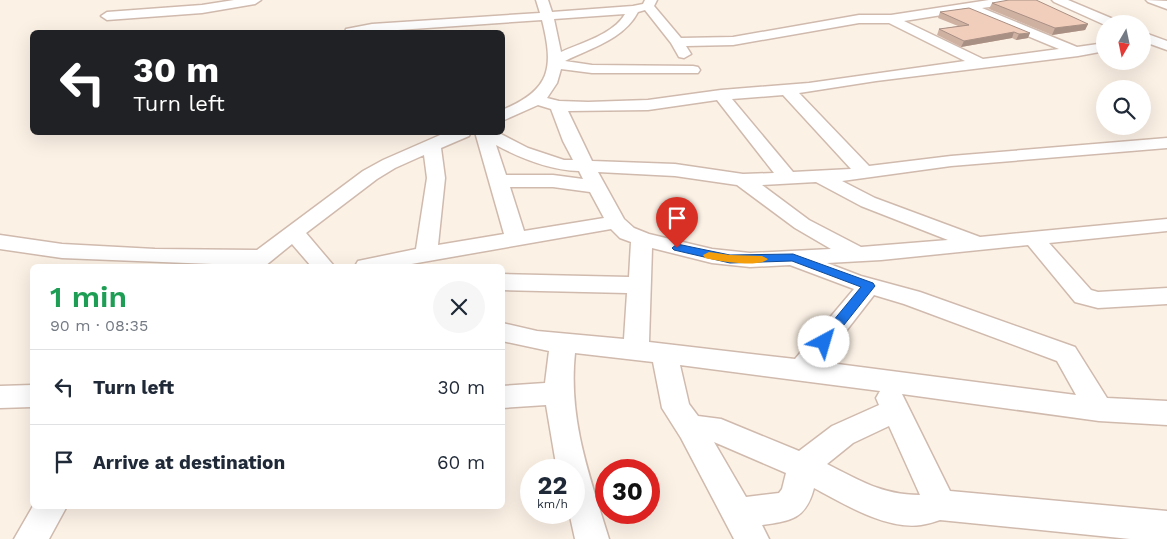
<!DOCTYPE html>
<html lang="en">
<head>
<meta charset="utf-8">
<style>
	body { margin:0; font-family:"Work Sans",sans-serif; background:#f6f6f7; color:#1f2937; height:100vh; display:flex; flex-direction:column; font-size:19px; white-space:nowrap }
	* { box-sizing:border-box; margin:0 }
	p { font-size:16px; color:#747a83 }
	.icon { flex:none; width:28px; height:28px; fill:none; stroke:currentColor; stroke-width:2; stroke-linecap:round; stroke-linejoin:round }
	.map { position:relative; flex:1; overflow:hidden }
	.drawer { position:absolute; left:30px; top:264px; width:475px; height:245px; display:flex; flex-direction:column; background:#fff; border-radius:8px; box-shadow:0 5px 20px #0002 }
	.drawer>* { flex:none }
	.top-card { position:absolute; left:30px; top:30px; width:475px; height:105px; border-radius:8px; box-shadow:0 5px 20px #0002; background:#202124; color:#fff; overflow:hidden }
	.needle { width:32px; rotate:189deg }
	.controls { position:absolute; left:1096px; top:15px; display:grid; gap:10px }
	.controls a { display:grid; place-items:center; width:55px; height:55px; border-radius:50%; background:#fff; box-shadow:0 5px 20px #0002; font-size:25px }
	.speed { position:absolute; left:520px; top:459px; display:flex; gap:10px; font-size:25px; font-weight:700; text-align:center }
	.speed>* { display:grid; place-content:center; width:65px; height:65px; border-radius:50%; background:#fff; box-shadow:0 5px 20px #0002; line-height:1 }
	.speed small { font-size:12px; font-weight:400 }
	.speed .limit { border:8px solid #d22; background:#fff; color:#111 }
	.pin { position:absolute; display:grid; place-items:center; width:42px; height:42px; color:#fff; margin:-51px -21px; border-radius:50% 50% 50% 0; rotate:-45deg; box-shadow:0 0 5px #0007 }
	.pin .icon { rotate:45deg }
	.me { position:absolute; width:55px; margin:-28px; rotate:39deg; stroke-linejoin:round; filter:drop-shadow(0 0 4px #0008) }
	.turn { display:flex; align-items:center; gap:18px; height:105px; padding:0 20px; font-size:22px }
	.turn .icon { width:65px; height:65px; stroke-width:2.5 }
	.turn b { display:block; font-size:35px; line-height:42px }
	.round { display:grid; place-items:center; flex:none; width:52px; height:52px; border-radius:26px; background:#f6f6f7 }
	.headline { display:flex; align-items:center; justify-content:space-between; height:85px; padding:0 20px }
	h1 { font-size:30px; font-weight:600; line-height:38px; color:#1e9e55 }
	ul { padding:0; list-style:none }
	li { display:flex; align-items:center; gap:15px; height:75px; padding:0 20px; border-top:1px solid #e0e1e3 }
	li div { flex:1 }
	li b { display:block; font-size:19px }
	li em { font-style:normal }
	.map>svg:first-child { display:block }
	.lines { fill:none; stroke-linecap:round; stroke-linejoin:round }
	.street-casing { stroke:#d0baae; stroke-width:3 }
	.street { fill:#fff; fill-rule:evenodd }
	.wall { fill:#cfb1a2 }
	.shaded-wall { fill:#a99084 }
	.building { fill:#f1cebc; stroke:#a99084 }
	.route { fill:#1a73e8; stroke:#114b97 }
	.slow { fill:#f59e0b }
</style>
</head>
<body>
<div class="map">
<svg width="1167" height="539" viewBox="0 0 1167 539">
	<rect width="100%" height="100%" fill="#fcf1e5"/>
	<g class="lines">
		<defs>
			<path id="street" d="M 234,0 L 261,0 L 255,4 L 202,13 L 107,20 L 101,16 L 107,12 L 202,5 Z
				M 536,0 L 548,0 L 552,12 L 633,6 L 643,4 L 645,0 L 657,0 L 654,6 L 681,38 L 733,37 L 859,15 L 891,15 L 989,0 L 1018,0 L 1012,4 L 982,8 L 1077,47 L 1105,43 L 1105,51 L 1078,56 L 876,81 L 799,93 L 869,166 L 951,156 L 1167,138 L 1167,148 L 951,166 L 842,181 L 875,198 L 980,237 L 1167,219 L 1167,231 L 1049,243 L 1091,290 L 1098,292 L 1167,288 L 1167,304 L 1098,308 L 1075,302 L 1028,245 L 881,260 L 827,263 L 861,276 L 920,292 L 1075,347 L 1107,398 L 1167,401 L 1167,425 L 1099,421 L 902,394 L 950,491 L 1167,511 L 1167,539 L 1130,539 L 940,520 C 934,522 928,524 921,525 C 886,530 844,504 814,488 C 806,519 791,521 762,525 L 769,539 L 734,539 L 681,438 L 662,408 L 653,362 L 575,353 C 568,420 590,477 609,539 L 575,539 L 569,512 L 574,512 L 574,470 L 557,470 L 546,405 L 502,408 L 502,386 L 545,383 L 549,351 L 502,341 L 502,323 L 537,331 L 624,339 L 627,293 L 502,290 L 502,274 L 629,277 L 631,242 L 620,238 L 611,229 L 400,266 L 355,266 L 358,261 L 416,249 L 427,178 L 424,155 L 395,168 L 377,179 L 306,233 L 334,266 L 311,266 L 292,244 L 265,266 L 62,258 L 0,249 L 0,235 L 62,244 L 155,249 L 257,250 L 363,171 L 383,160 L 447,132 L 471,132 L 469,136 L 441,148 L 445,178 L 438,245 L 504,234 L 475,132 L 497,132 L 528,148 L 564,160 L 573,160 L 563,141 L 551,109 L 538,105 L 502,121 L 502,110 C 551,90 554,68 542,20 L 369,32 L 345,32 L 346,29 L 372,24 L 540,13 ZM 645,10 L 671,43 L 679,57 L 684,58 L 691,54 L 686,46 L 733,45 L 859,23 L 889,23 L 965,61 L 809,83 L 721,90 L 648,100 L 588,102 L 559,101 L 547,98 L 557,83 L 561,69 L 592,73 L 698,73 L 700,70 L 698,67 L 693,66 L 592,65 L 565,61 C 591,48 624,39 638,12 ZM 967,11 L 1059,49 L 983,59 L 904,21 ZM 625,14 C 614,34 581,43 561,52 L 554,19 ZM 783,95 L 851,169 L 793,172 L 732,99 ZM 717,100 L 774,173 L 743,174 L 675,164 L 592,161 L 568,111 L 648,110 ZM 496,145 C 522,159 550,170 579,171 L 583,179 L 553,175 L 506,175 ZM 598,172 L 675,176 L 737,185 L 795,228 L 831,249 L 750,253 L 712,249 L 649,234 L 634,228 L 624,219 ZM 816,182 L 861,206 L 948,240 L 861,247 L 809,220 L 762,185 ZM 510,187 L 553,187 L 590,192 L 604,218 L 524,231 ZM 652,248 L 712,263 L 750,267 L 790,265 L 854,289 L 795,359 L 649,342 ZM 874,295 L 904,304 L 1057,361 L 1076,395 L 822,362 ZM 680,365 L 880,391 L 876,398 L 879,405 L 832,426 L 799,451 L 721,419 L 698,416 L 689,404 ZM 889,426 L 920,495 C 882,495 859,480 827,464 L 853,443 ZM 714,442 L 786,473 L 782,489 L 779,493 L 746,497 Z
				M 1052,0 L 1068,0 L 1118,21 L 1120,24 L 1105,25 L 1054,2 Z
				M 1146,0 L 1167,1 L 1167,9 L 1148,2 Z
				M 1142,32 L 1167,41 L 1167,50 L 1142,41 Z
				M 32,385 L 32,407 L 0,408 L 0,386 Z
				M 33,506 L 67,506 L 49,539 L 14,539 Z"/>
		</defs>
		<use href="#street" class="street-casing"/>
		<use href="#street" class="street"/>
	</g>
	<path class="wall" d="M 992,3 L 1088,24 L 1085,30 L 1052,35 L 989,9 Z
		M 969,8 L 1028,38 L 1016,40 L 1012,38 L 961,47 L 937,35 L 939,29 L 958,26 L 938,18 L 940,12 Z"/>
	<path class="shaded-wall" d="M 1088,24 L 1085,30 L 1052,35 L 1055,28 Z
		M 1014,32 L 1012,38 L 961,47 L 964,41 Z
		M 1030,33 L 1028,38 L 1016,40 L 1019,34 Z"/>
	<path class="building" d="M 1009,0 L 1036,0 L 1088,24 L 1055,28 L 992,3 Z
		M 969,8 L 1030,33 L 1019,34 L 1014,32 L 964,41 L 939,29 L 969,25 L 940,12 Z"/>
	<path class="route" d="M 677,244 L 730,255 L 793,254 L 873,283 L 875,286 L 828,345 L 819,345 L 817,342 L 819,338 L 861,287 L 792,261 L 730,263 L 674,250 L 672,248 Z"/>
	<path class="slow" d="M 709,252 L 730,255 L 762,256 L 768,259 C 759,268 717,261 705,258 L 703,255 Z"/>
</svg>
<div class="controls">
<a><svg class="needle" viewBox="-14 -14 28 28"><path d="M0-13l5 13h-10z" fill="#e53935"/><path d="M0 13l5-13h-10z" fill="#747a83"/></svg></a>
<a><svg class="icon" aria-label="search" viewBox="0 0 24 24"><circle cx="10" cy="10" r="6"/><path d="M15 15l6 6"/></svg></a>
</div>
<div class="speed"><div>22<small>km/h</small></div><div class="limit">30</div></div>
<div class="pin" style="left:677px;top:248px;background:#d93025"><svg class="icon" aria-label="arrive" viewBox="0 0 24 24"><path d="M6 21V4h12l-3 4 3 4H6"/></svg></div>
<svg class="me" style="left:824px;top:342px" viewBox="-20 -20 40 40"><circle r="19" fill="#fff"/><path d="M0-13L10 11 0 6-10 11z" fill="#1a73e8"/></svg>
<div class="top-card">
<div class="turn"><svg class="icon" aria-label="left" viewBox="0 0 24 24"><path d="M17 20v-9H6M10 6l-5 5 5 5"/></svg><div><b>30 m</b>Turn left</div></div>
</div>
<section class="drawer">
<div class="headline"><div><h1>1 min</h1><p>90 m · 08:35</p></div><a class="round"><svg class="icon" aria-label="close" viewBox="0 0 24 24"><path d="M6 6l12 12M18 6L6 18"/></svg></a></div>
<ul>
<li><svg class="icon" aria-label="left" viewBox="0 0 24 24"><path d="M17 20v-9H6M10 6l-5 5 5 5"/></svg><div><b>Turn left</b></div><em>30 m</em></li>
<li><svg class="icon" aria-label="arrive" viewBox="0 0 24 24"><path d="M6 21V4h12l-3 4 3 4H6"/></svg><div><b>Arrive at destination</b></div><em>60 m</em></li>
</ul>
</section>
</div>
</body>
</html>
